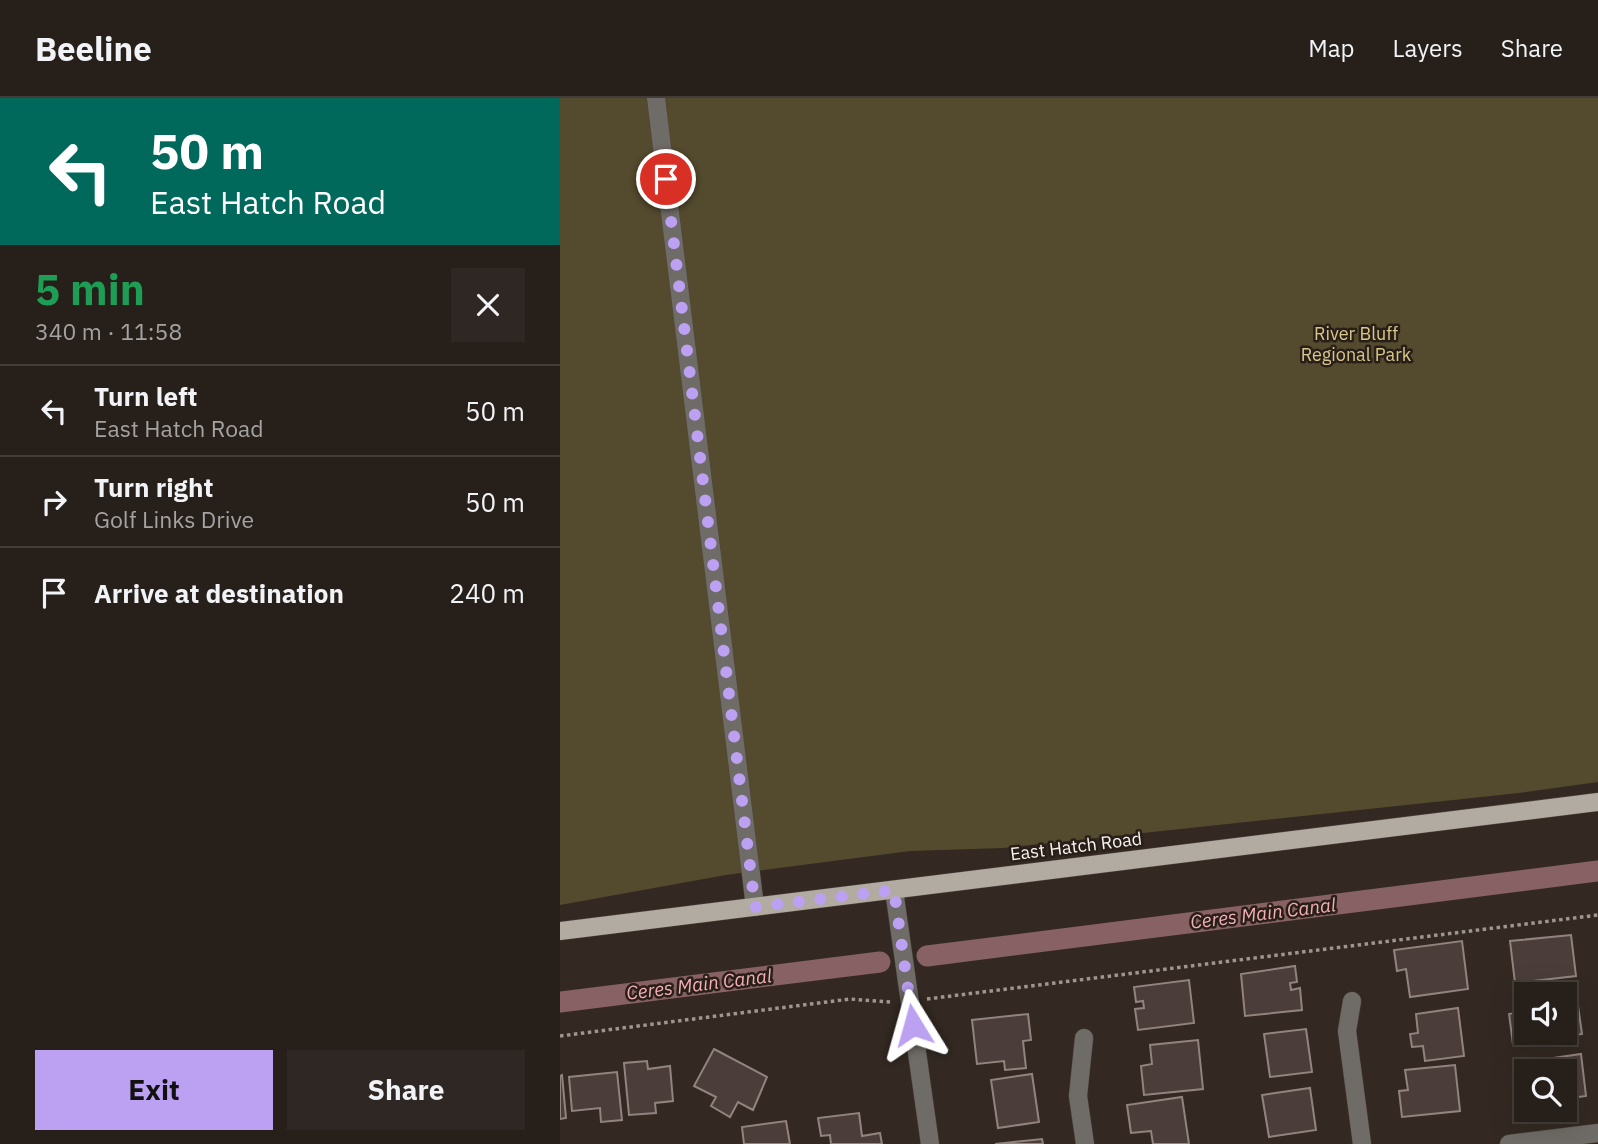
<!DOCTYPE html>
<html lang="en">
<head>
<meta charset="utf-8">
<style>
	body { margin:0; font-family:"IBM Plex Sans",sans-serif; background:#2e2723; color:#f1f3f6; height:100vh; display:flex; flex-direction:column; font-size:26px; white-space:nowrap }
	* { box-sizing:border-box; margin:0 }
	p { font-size:23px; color:#a4a2a2 }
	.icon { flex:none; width:38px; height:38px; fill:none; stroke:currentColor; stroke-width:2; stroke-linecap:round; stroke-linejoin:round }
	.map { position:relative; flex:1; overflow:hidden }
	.side { display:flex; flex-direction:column; background:#261f1a; width:560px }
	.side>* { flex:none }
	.top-card { background:#00695c; color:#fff; overflow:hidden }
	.tools { position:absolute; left:954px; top:884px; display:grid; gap:14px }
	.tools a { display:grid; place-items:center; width:63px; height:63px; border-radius:0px; background:#261f1a; box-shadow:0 7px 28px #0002,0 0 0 2px #423d39; font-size:35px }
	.pin { position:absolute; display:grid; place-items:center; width:60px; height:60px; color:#fff; margin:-30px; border:4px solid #fff; border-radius:50%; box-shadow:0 2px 7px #0007 }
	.me { position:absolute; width:77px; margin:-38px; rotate:352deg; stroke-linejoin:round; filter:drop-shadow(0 0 5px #0008) }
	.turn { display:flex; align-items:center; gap:24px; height:147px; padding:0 35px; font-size:32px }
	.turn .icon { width:91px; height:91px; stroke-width:2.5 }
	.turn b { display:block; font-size:49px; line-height:60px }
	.round { display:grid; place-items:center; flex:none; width:74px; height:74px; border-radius:0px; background:#2e2723 }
	.headline { display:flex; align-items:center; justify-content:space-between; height:119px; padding:0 35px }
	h1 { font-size:42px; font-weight:700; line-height:52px; color:#1e9e55 }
	.cta { display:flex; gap:14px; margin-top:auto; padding:14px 35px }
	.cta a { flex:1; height:80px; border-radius:0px; background:#bca0f2; color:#111; font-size:28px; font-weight:700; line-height:80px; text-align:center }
	.cta a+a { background:#2e2723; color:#f1f3f6 }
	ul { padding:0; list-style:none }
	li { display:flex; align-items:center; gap:21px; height:91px; padding:0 35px; border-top:2px solid #423d39 }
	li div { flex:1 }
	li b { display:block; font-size:26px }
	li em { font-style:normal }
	header { display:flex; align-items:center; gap:42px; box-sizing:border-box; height:98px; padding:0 35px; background:#261f1a; border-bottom:2px solid #423d39 }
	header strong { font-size:33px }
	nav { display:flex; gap:38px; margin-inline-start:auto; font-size:24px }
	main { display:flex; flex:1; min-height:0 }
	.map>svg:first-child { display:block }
	.green { fill:#544b2e }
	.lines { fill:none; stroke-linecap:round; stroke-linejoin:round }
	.canal { stroke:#876164; stroke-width:21 }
	.building { fill:#4a3d3a; stroke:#92837f; stroke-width:2 }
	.street-casing { stroke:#4f453f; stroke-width:19 }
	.primary-casing { stroke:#4f453f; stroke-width:19 }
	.path { stroke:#9e9690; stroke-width:3.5; stroke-dasharray:3.5 3.5; stroke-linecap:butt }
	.street { stroke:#6f6b66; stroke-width:18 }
	.primary { stroke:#b2aba1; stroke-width:18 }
	.route { stroke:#bca0f2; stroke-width:12; stroke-dasharray:0 21.6 }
	.labels { text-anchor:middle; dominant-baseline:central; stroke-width:5; stroke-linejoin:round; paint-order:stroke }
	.park-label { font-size:18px; fill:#d8c78a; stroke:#291f19 }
	.street-label { font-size:18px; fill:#faf3ef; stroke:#291f19 }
	.water-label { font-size:19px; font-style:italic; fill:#f3afb5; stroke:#291f19 }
</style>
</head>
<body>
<header>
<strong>Beeline</strong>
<nav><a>Map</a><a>Layers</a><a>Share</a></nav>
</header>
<main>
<section class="side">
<div class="top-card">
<div class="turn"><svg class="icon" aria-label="left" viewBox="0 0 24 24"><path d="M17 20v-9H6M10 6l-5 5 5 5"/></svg><div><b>50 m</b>East Hatch Road</div></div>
</div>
<div class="headline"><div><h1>5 min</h1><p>340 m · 11:58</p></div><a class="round"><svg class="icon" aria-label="close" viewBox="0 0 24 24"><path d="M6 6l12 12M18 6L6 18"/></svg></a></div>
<ul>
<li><svg class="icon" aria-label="left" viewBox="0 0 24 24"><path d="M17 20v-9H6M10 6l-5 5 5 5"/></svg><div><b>Turn left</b><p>East Hatch Road</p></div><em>50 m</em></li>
<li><svg class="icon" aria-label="right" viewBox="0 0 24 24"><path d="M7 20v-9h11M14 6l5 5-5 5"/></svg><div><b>Turn right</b><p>Golf Links Drive</p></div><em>50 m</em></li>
<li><svg class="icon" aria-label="arrive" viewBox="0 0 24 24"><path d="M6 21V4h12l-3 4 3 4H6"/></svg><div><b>Arrive at destination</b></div><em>240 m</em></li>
</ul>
<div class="cta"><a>Exit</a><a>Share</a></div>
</section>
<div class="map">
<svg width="1038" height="1046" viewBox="0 0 1038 1046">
	<rect width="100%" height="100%" fill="#332922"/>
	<path class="green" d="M 0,0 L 1038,0 L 1038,684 L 959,695 L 443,750 L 350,753 L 166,777 L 0,807 Z"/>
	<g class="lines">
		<path class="canal" d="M 367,858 L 1038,773
			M 0,904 L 320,864"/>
	</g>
	<path class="building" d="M 1011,837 L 1016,878 L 955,885 L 950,843 Z
		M 902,843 L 908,891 L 850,899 L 846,871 L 837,873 L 834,852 Z
		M 735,868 L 737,884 L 730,885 L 731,892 L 740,890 L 742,912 L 685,918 L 681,876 Z
		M 629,882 L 634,925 L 578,932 L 575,911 L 584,910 L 583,903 L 576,904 L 574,889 Z
		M 1016,894 L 1022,936 L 953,946 L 949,916 L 961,914 L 960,902 L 966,901 L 966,934 L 1004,934 L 1004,896 L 999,896 Z
		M 898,910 L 904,958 L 865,963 L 863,948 L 852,949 L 850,936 L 858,935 L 856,916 Z
		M 468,916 L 471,942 L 463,943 L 466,970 L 445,972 L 444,963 L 417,966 L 412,922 Z
		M 746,931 L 752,974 L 710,979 L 704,936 Z
		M 638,942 L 643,991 L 584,997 L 581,968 L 592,966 L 590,947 Z
		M 154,951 L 207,979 L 193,1012 L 178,1004 L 170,1019 L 151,1008 L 156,999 L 134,988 Z
		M 1021,956 L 1026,998 L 1004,1001 L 1004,973 L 967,973 L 965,964 Z
		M 87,963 L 88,971 L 110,968 L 113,1003 L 95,1005 L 96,1015 L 69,1017 L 64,965 Z
		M 895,967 L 900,1013 L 842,1019 L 839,993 L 848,992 L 845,972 Z
		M 57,974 L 62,1022 L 41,1024 L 40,1010 L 12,1013 L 9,979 Z
		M 472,976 L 479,1024 L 438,1030 L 431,982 Z
		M 2,977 L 6,1020 L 0,1021 L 0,978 Z
		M 750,990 L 756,1032 L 709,1039 L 702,997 Z
		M 622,999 L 629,1046 L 593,1046 L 591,1033 L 571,1035 L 567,1007 Z
		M 299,1015 L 302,1038 L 320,1035 L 322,1046 L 271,1046 L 270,1037 L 261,1038 L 258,1020 Z
		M 226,1023 L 230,1046 L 184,1046 L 182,1029 Z
		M 482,1041 L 483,1046 L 435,1046 Z"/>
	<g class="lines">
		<defs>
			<path id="street" d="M 96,0 L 195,809
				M 334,792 L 370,1046
				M 792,903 L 787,933 L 802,1046
				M 524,940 L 518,998 L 525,1046
				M 949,1046 L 1038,1035"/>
			<path id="primary" d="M 0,833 L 1038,704"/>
		</defs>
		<use href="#street" class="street-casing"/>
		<use href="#primary" class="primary-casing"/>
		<path class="path" d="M 367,901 L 1038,817
			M 0,938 L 290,901 L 331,904"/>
		<use href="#street" class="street"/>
		<use href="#primary" class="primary"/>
	</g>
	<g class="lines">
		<path class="route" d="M 106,81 L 195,809 L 334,792 L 353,927"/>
	</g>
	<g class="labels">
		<g class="park-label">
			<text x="796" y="235">River Bluff<tspan x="796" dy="21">Regional Park</tspan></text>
		</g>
		<g class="street-label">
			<text transform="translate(516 748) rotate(-7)">East Hatch Road</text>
		</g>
		<g class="water-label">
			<text transform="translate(703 815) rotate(-7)">Ceres Main Canal</text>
			<text transform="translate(139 886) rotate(-7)">Ceres Main Canal</text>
		</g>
	</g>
</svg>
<div class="tools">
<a><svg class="icon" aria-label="sound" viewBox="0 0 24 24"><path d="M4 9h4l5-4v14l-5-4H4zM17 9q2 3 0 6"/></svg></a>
<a><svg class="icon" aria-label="search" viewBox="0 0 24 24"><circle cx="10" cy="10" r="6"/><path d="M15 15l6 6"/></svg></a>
</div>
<div class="pin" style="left:106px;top:81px;background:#d93025"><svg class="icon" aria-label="arrive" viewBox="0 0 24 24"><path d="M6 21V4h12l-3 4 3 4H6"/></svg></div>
<svg class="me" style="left:353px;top:927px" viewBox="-20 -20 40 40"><path d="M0-17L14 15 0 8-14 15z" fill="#bca0f2" stroke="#fff" stroke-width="4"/></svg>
</div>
</main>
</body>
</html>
